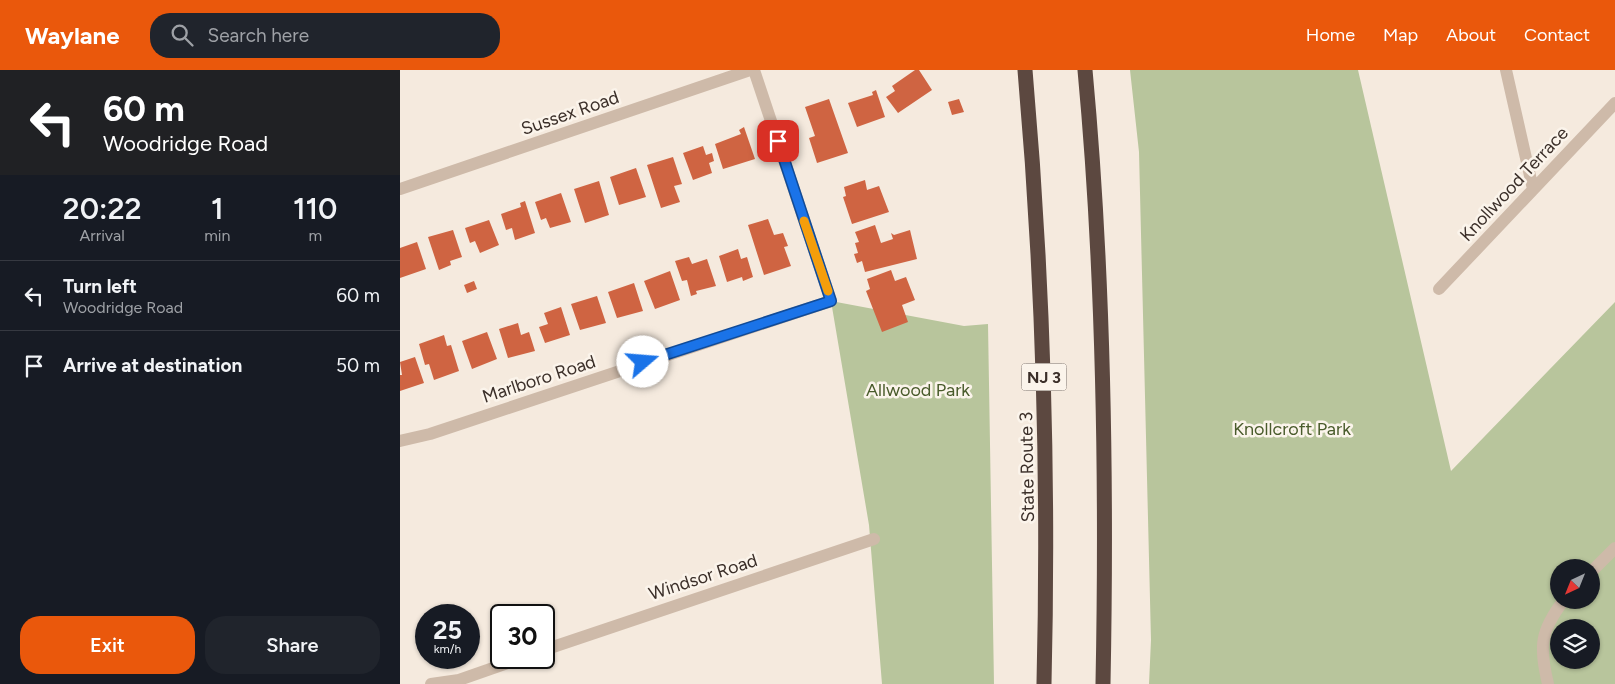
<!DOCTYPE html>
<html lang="en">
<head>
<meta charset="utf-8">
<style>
	body { margin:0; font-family:Figtree,sans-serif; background:#20242c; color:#f1f3f6; height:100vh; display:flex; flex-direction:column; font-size:19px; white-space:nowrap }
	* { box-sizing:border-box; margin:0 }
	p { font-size:16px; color:#9ea1a6 }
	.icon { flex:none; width:28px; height:28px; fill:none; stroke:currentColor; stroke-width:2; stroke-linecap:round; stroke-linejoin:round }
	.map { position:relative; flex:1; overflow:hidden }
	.details { display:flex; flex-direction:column; background:#171b24; width:400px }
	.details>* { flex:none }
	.guide { background:#202124; color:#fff; overflow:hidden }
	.needle { width:32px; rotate:223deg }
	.fabs { position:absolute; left:1150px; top:489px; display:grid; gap:10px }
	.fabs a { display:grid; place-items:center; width:50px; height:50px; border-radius:50%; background:#171b24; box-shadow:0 1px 4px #0004; font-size:25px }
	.speed { position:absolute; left:15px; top:534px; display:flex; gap:10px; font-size:25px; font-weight:700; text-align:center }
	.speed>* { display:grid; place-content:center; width:65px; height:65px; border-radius:50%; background:#171b24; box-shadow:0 1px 4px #0004; line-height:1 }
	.speed small { font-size:12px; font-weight:400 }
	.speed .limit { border:2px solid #111; border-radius:8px; background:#fff; color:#111 }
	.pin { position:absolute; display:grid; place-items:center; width:42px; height:42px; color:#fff; margin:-21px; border-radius:10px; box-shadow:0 2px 8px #0006 }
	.me { position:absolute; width:55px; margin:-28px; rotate:72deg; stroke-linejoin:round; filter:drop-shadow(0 0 4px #0008) }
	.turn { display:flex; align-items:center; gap:18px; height:105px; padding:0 20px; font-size:22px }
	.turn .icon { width:65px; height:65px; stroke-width:2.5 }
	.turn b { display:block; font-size:35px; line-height:42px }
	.eta { display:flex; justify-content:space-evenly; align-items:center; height:85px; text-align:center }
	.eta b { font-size:30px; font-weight:600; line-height:35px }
	.button { display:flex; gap:10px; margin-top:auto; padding:10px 20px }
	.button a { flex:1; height:58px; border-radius:20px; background:#ea580c; color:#fff; font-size:20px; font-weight:600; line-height:58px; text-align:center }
	.button a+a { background:#20242c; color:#f1f3f6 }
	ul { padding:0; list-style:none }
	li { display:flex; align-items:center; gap:15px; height:70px; padding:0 20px; border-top:1px solid #363941 }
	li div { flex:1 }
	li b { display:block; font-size:19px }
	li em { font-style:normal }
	header { display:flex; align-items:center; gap:30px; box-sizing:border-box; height:70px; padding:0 25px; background:#ea580c; color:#fff }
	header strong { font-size:24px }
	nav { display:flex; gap:28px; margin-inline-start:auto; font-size:18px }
	.search { width:350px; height:45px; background:#20242c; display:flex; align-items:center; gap:12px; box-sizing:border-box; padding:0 18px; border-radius:20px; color:#9ea1a6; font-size:19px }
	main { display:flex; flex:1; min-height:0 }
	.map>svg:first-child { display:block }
	.green { fill:#b8c59c; fill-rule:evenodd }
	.building { fill:#cf6442 }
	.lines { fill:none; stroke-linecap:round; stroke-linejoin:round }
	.minor { stroke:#cebaa9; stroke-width:12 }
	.highway { stroke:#5c4840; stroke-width:15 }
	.route-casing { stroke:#114b97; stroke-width:12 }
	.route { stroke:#1a73e8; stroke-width:9 }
	.slow { stroke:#f59e0b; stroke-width:9 }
	.labels { text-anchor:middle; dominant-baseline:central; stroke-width:5; stroke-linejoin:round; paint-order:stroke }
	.shield { fill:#fbf4eb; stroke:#756a63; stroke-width:1 }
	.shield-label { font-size:16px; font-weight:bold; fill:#3b2f29 }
	.street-label { font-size:18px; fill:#3b2f29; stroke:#fbf4eb }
	.park-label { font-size:18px; fill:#495b2b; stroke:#fbf4eb }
</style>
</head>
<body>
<header>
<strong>Waylane</strong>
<div class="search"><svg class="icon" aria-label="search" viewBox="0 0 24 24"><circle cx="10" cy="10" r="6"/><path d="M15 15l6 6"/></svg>Search here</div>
<nav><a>Home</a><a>Map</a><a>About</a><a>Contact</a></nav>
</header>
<main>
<section class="details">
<div class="guide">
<div class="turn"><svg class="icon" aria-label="left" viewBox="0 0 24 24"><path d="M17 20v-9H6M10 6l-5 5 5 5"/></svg><div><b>60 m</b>Woodridge Road</div></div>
</div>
<div class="eta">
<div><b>20:22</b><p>Arrival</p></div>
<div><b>1</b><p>min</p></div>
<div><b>110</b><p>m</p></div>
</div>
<ul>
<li><svg class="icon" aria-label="left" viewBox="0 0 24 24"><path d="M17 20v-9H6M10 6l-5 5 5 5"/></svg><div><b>Turn left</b><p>Woodridge Road</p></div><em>60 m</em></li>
<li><svg class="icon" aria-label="arrive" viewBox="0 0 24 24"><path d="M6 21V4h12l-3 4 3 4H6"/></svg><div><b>Arrive at destination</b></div><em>50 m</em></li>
</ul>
<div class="button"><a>Exit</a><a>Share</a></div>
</section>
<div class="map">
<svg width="1215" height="614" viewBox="0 0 1215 614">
	<rect width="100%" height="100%" fill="#f5eade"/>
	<path class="green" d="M 730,0 L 958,0 L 1051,401 L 1215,232 L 1215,614 L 749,614 L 751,570 L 739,82 ZM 1159,498 L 1191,498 L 1191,530 L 1159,530 ZM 1159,558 L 1191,558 L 1191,590 L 1159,590 Z
		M 431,231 L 564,256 L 588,254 L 594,614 L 482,614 L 469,455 Z"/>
	<path class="building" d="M 515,0 L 519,0 L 532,20 L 498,43 L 486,27 L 495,21 L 492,16 Z
		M 476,20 L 485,47 L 457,57 L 448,33 L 473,25 L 472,22 Z
		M 429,29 L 448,83 L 417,93 L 409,68 L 415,66 L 405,37 Z
		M 559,29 L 564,42 L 552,45 L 548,32 Z
		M 344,57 L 355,89 L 323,99 L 315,74 L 341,64 L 339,60 Z
		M 303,76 L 306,85 L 312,83 L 314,91 L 309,93 L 312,103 L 293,110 L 283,83 Z
		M 273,87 L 282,114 L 274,116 L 280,132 L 261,138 L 247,95 Z
		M 236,98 L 246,127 L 219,135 L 210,107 Z
		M 465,110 L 467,120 L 479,116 L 489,142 L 452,154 L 443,127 L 446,126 L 444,117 Z
		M 199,111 L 209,145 L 185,153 L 174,119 Z
		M 161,123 L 171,152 L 150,158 L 146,148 L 141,150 L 135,132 Z
		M 125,131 L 135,163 L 115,170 L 112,158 L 106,160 L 101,144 L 121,137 L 120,133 Z
		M 368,149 L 374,165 L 383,163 L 388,176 L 384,177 L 391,196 L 364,205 L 348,155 Z
		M 89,150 L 99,175 L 80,183 L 75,171 L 70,173 L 65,158 Z
		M 475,155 L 481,173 L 493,169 L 491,163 L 494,165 L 510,160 L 517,189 L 465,202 L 462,191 L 457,193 L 454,184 L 458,183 L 455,173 L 459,172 L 455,162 Z
		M 53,160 L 62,187 L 50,191 L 51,195 L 39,200 L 28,167 Z
		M 17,172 L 26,199 L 0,208 L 0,178 Z
		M 338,179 L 341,189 L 347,187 L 353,207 L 343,211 L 342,207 L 327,212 L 319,186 Z
		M 289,187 L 292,194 L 307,189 L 316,216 L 296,221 L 297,224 L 291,226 L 287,210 L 282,211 L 275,191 Z
		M 491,200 L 495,211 L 506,207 L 515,230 L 502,235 L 508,252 L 482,262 L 466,221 L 470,219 L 467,209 Z
		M 270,201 L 280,230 L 255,239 L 244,211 Z
		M 74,211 L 77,219 L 67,223 L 64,215 Z
		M 234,213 L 243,241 L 217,248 L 208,222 Z
		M 197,226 L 206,253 L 180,260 L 171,234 Z
		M 161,237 L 170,265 L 145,273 L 139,257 L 148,254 L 144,243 Z
		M 118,253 L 121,265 L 129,262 L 135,281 L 108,288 L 99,259 Z
		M 87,262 L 97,289 L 72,299 L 62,271 Z
		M 44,265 L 47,276 L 51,275 L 59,301 L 34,310 L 29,294 L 25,295 L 19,274 Z
		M 15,287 L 24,313 L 0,321 L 0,305 L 2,305 L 0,292 Z"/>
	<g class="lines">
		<path class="minor" d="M 1106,0 L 1133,119
			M 0,119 L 350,0
			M 1039,219 L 1215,33
			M 0,371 L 30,364 L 431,231 L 354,0
			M 1191,502 L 1215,478
			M 144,580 L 474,469
			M 31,614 L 59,610 L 122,588
			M 1148,614 C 1139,577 1140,561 1164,530"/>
		<path class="highway" d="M 625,0 C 643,204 649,409 644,614
			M 685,0 C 704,204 707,409 703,614"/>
	</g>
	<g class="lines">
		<defs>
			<path id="route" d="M 243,292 L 431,231 L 378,71"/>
		</defs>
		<use href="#route" class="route-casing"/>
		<use href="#route" class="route"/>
		<path class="slow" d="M 404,151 L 428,221"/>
	</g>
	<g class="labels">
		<rect class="shield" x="621.5" y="293.5" width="45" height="27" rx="4"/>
		<g class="shield-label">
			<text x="644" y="307">NJ 3</text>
		</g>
		<g class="street-label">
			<text transform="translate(170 43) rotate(-19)">Sussex Road</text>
			<text transform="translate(1114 114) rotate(-47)">Knollwood Terrace</text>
			<text transform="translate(139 309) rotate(-18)">Marlboro Road</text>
			<text transform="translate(627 397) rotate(-91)">State Route 3</text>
			<text transform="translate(303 507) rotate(-18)">Windsor Road</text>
		</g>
		<g class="park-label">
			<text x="518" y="320">Allwood Park</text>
			<text x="892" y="359">Knollcroft Park</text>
		</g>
	</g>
</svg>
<div class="fabs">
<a><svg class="needle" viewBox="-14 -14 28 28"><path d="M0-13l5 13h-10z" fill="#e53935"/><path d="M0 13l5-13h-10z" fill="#9ea1a6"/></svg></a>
<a><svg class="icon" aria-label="layers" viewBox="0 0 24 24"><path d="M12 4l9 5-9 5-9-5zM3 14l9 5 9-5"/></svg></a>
</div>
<div class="speed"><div>25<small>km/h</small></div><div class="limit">30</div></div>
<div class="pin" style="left:378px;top:71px;background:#d93025"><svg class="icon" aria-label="arrive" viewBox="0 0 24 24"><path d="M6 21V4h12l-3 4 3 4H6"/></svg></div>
<svg class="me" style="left:243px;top:292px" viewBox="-20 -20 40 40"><circle r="19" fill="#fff"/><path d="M0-13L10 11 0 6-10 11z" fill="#1a73e8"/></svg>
</div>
</main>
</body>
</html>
